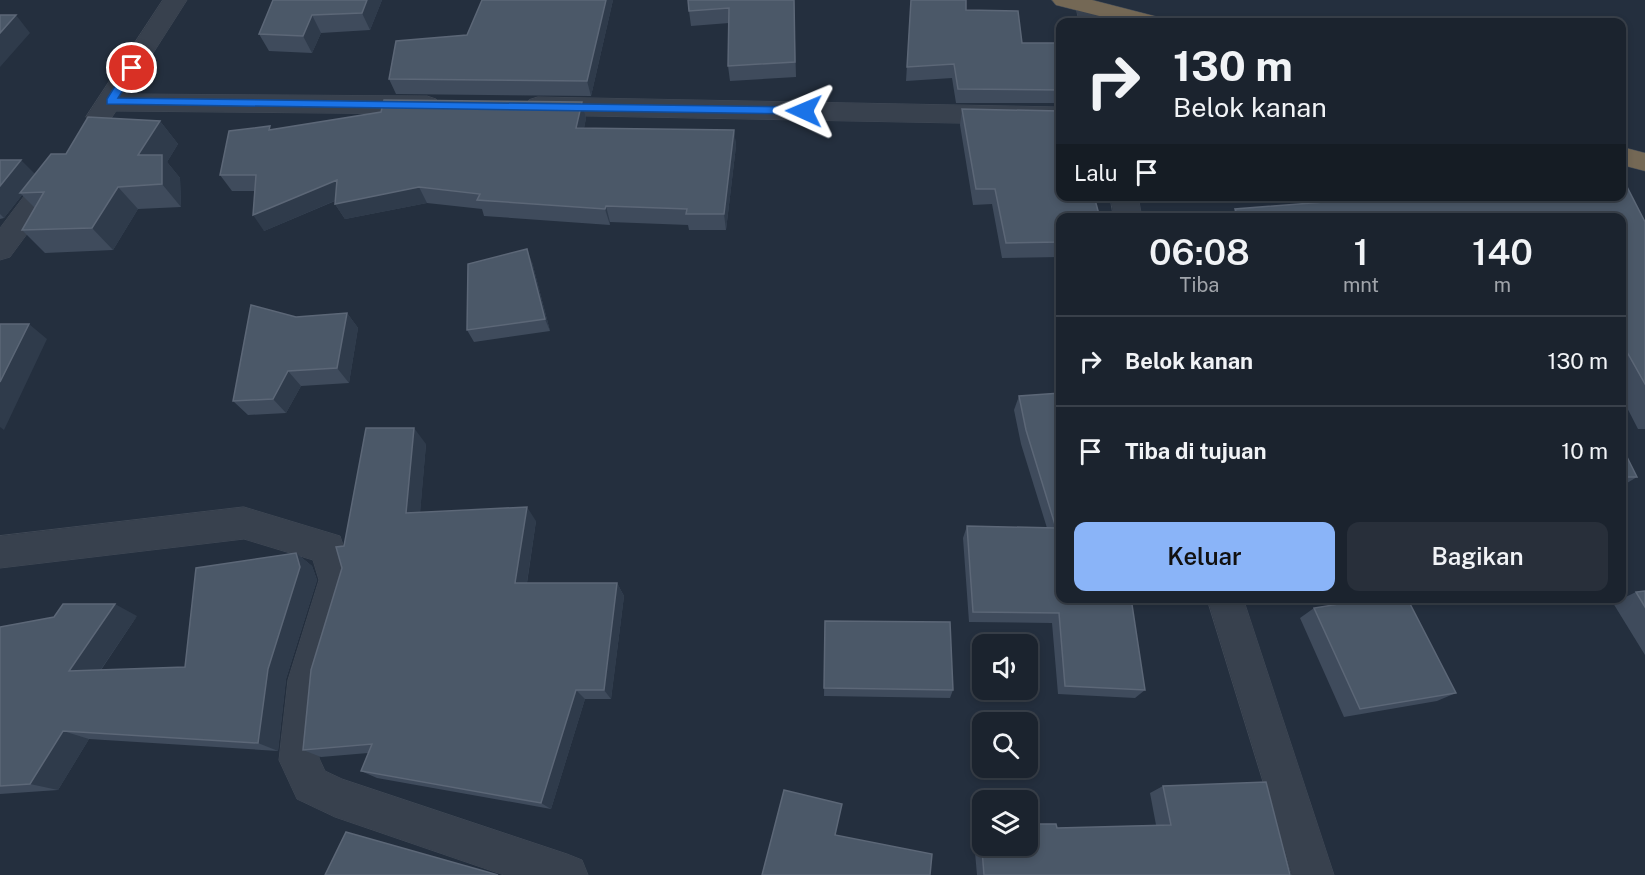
<!DOCTYPE html>
<html lang="id">
<head>
<meta charset="utf-8">
<style>
	body { margin:0; font-family:"Public Sans",sans-serif; background:#282f3a; color:#f1f3f6; height:100vh; display:flex; flex-direction:column; font-size:22px; white-space:nowrap }
	* { box-sizing:border-box; margin:0 }
	p { font-size:20px; color:#a0a4aa }
	.icon { flex:none; width:33px; height:33px; fill:none; stroke:currentColor; stroke-width:2; stroke-linecap:round; stroke-linejoin:round }
	.map { position:relative; flex:1; overflow:hidden }
	.panel { position:absolute; left:1056px; top:213px; width:570px; height:390px; display:flex; flex-direction:column; background:#1b232e; border-radius:12px; box-shadow:0 3px 9px #0003,0 0 0 2px #39404a }
	.panel>* { flex:none }
	.hud { position:absolute; left:1056px; top:18px; width:570px; height:183px; border-radius:12px; box-shadow:0 3px 9px #0003,0 0 0 2px #39404a; background:#1b232e; color:#f1f3f6; overflow:hidden }
	.buttons { position:absolute; left:972px; top:634px; display:grid; gap:12px }
	.buttons a { display:grid; place-items:center; width:66px; height:66px; border-radius:12px; background:#1b232e; box-shadow:0 3px 9px #0003,0 0 0 2px #39404a; font-size:30px }
	.pin { position:absolute; display:grid; place-items:center; width:51px; height:51px; color:#fff; margin:-26px; border:3px solid #fff; border-radius:50%; box-shadow:0 2px 6px #0007 }
	.me { position:absolute; width:66px; margin:-33px; rotate:271deg; stroke-linejoin:round; filter:drop-shadow(0 0 4px #0008) }
	.turn { display:flex; align-items:center; gap:21px; height:126px; padding:0 18px; font-size:27px }
	.turn .icon { width:78px; height:78px; stroke-width:2.5 }
	.turn b { display:block; font-size:42px; line-height:51px }
	.then { display:flex; align-items:center; height:57px; padding:0 18px; background:#0003; gap:12px; font-size:22px }
	.eta { display:flex; justify-content:space-evenly; align-items:center; height:102px; text-align:center }
	.eta b { font-size:36px; font-weight:600; line-height:42px }
	.primary-button { display:flex; gap:12px; margin-top:auto; padding:12px 18px }
	.primary-button a { flex:1; height:69px; border-radius:12px; background:#8ab4f8; color:#111; font-size:24px; font-weight:600; line-height:69px; text-align:center }
	.primary-button a+a { background:#282f3a; color:#f1f3f6 }
	ul { padding:0; list-style:none }
	li { display:flex; align-items:center; gap:18px; height:90px; padding:0 18px; border-top:2px solid #39404a }
	li div { flex:1 }
	li b { display:block; font-size:22px }
	li em { font-style:normal }
	.map>svg:first-child { display:block }
	.lines { fill:none; stroke-linecap:round; stroke-linejoin:round }
	.minor-casing { stroke:#414a57; stroke-width:1 }
	.highway-casing { stroke:#434c59; stroke-width:1 }
	.minor { fill:#38414e; fill-rule:evenodd }
	.highway { fill:#746855; fill-rule:evenodd }
	.wall { fill:#3f4b5c }
	.shaded-wall { fill:#2f3b4b }
	.building { fill:#4b5868; stroke:#5c6777; stroke-width:1.5 }
	.route { fill:#1a73e8; stroke:#114b97; stroke-width:1.5 }
</style>
</head>
<body>
<div class="map">
<svg width="1645" height="875" viewBox="0 0 1645 875">
	<rect width="100%" height="100%" fill="#242f3e"/>
	<g class="lines">
		<defs>
			<path id="minor" d="M 163,0 L 187,0 L 127,94 L 427,96 L 436,99 L 440,105 L 436,111 L 427,114 L 116,111 L 108,123 L 99,126 L 90,123 L 86,117 Z
				M 1089,0 L 1096,2 L 1100,7 L 1103,22 L 1079,22 L 1076,7 L 1080,2 Z
				M 538,97 L 1060,107 L 1060,125 L 538,115 L 529,112 L 525,106 L 529,100 Z
				M 59,160 L 69,163 L 73,170 L 69,177 L 10,257 L 0,260 L 0,228 L 49,163 Z
				M 1110,196 L 1138,196 L 1142,218 L 1114,218 Z
				M 244,507 L 340,536 L 355,580 L 326,680 L 319,758 L 325,771 L 342,779 L 567,854 L 582,860 L 588,875 L 504,875 L 335,817 L 297,799 L 279,760 L 288,680 L 319,580 L 313,560 L 244,539 L 0,568 L 0,536 Z
				M 1207,598 L 1243,598 L 1334,875 L 1292,875 Z"/>
			<path id="highway" d="M 1052,0 L 1092,0 L 1158,17 L 1162,22 L 1123,22 L 1056,5 Z
				M 1622,147 L 1645,153 L 1645,171 L 1622,165 Z"/>
		</defs>
		<use href="#minor" class="minor-casing"/>
		<use href="#highway" class="highway-casing"/>
		<use href="#minor" class="minor"/>
		<use href="#highway" class="highway"/>
	</g>
	<path class="wall" d="M 273,0 L 382,0 L 370,30 L 321,33 L 312,53 L 269,51 L 259,34 Z
		M 613,0 L 591,96 L 396,94 L 389,79 L 467,35 Z
		M 794,0 L 796,77 L 730,81 L 728,66 L 729,23 L 691,26 L 689,11 Z
		M 911,0 L 966,10 L 1022,43 L 1060,43 L 1060,103 L 956,103 L 952,78 L 906,81 Z
		M 582,102 L 586,118 L 584,128 L 734,130 L 736,146 L 726,230 L 689,230 L 688,225 L 610,222 L 610,225 L 484,216 L 482,209 L 427,203 L 345,219 L 335,204 L 335,201 L 264,231 L 255,191 L 232,191 L 220,175 L 272,130 Z
		M 962,109 L 1060,218 L 1060,257 L 1002,258 L 992,204 L 973,205 L 960,125 Z
		M 160,121 L 178,144 L 167,162 L 180,178 L 181,207 L 138,209 L 113,250 L 45,253 L 22,230 L 35,208 L 22,195 L 4,218 L 0,219 L 0,160 L 35,174 L 66,154 Z
		M 1315,196 L 1622,196 L 1645,222 L 1645,429 L 1638,429 L 1622,398 L 1622,218 L 1231,218 L 1235,209 L 1318,203 Z
		M 532,262 L 550,331 L 474,342 L 467,330 Z
		M 347,313 L 358,328 L 349,383 L 301,386 L 286,413 L 248,415 L 233,401 L 296,317 Z
		M 1019,396 L 1145,690 L 1135,698 L 1058,694 L 1052,623 L 969,622 L 963,538 L 967,526 L 1047,528 L 1021,444 L 1014,410 Z
		M 426,444 L 420,512 L 536,521 L 527,583 L 617,583 L 624,596 L 611,699 L 585,699 L 551,809 L 377,778 L 361,771 L 368,753 L 321,757 L 303,750 L 342,568 L 344,546 Z
		M 1622,447 L 1637,477 L 1622,486 Z
		M 296,553 L 312,566 L 317,580 L 286,679 L 278,751 L 89,739 L 58,790 L 0,794 L 0,786 L 137,616 L 101,670 L 185,667 Z
		M 1645,591 L 1645,655 L 1613,603 L 1636,592 Z
		M 1314,608 L 1456,693 L 1437,701 L 1344,717 L 1300,618 Z
		M 825,621 L 953,690 L 950,698 L 824,696 Z
		M 1163,786 L 1290,875 L 977,875 L 973,830 L 980,824 L 1057,828 L 1156,825 L 1150,793 Z"/>
	<path class="shaded-wall" d="M 367,0 L 382,0 L 370,30 L 362,13 Z
		M 606,0 L 613,0 L 591,96 L 587,81 Z
		M 16,15 L 30,33 L 0,67 L 0,33 Z
		M 312,15 L 321,33 L 312,53 L 303,36 Z
		M 582,102 L 586,118 L 581,144 L 576,128 Z
		M 160,121 L 178,144 L 167,162 L 180,178 L 181,207 L 138,155 Z
		M 734,130 L 736,146 L 726,230 L 724,214 Z
		M 21,160 L 37,176 L 20,193 L 22,195 L 4,218 L 0,214 L 0,186 Z
		M 337,180 L 346,196 L 264,231 L 253,215 Z
		M 118,187 L 138,209 L 113,250 L 92,228 Z
		M 419,187 L 427,203 L 345,219 L 335,204 Z
		M 606,206 L 610,222 L 610,225 L 605,209 Z
		M 527,249 L 532,262 L 550,331 L 545,319 Z
		M 347,313 L 358,328 L 349,383 L 337,368 Z
		M 29,324 L 47,339 L 4,430 L 0,427 L 0,382 Z
		M 288,371 L 301,386 L 286,413 L 273,399 Z
		M 414,428 L 426,444 L 419,526 L 406,513 Z
		M 527,507 L 536,521 L 525,595 L 515,583 Z
		M 296,553 L 312,566 L 317,580 L 286,679 L 278,751 L 258,743 L 268,669 Z
		M 617,583 L 624,596 L 611,699 L 604,690 Z
		M 115,604 L 137,616 L 93,681 L 69,671 Z
		M 576,690 L 585,699 L 551,809 L 541,803 Z
		M 63,731 L 89,739 L 58,790 L 30,784 Z"/>
	<path class="building" d="M 273,0 L 367,0 L 362,13 L 312,15 L 303,36 L 259,34 Z
		M 482,0 L 606,0 L 587,81 L 389,79 L 396,41 L 467,35 Z
		M 688,0 L 794,0 L 795,62 L 728,66 L 729,8 L 689,11 Z
		M 911,0 L 966,0 L 966,10 L 1018,11 L 1022,43 L 1060,43 L 1060,90 L 958,89 L 954,64 L 907,67 Z
		M 0,15 L 16,15 L 0,33 Z
		M 384,100 L 582,102 L 576,128 L 734,130 L 724,214 L 686,214 L 687,209 L 606,206 L 605,209 L 477,200 L 480,194 L 419,187 L 335,204 L 337,180 L 253,215 L 256,175 L 220,175 L 229,131 L 270,126 L 269,130 L 381,112 Z
		M 962,109 L 1060,111 L 1060,196 L 1094,196 L 1100,218 L 1060,218 L 1060,242 L 1006,243 L 995,189 L 976,189 Z
		M 88,117 L 160,121 L 138,155 L 162,155 L 162,184 L 118,187 L 92,228 L 22,230 L 44,192 L 20,193 L 51,154 L 66,154 Z
		M 0,160 L 21,160 L 0,186 Z
		M 1622,177 L 1645,222 L 1645,384 L 1622,343 L 1622,218 L 1239,218 L 1235,209 L 1337,201 L 1335,196 L 1622,196 Z
		M 527,249 L 545,319 L 467,330 L 468,264 Z
		M 251,305 L 296,317 L 347,313 L 337,368 L 288,371 L 273,399 L 233,401 Z
		M 0,324 L 29,324 L 0,382 Z
		M 1060,393 L 1060,598 L 1131,598 L 1145,690 L 1065,686 L 1059,613 L 973,612 L 967,526 L 1056,528 L 1026,430 L 1019,396 Z
		M 366,428 L 414,428 L 406,513 L 527,507 L 515,583 L 617,583 L 604,690 L 576,690 L 541,803 L 361,771 L 372,744 L 303,750 L 311,670 L 342,568 L 336,547 L 344,546 Z
		M 1622,447 L 1637,477 L 1622,477 Z
		M 296,553 L 300,567 L 268,669 L 258,743 L 63,731 L 30,784 L 0,786 L 0,627 L 54,617 L 63,604 L 115,604 L 69,671 L 185,667 L 196,568 Z
		M 1645,591 L 1645,607 L 1636,592 Z
		M 1376,598 L 1407,598 L 1456,693 L 1360,709 L 1314,608 Z
		M 825,621 L 950,622 L 953,690 L 824,688 Z
		M 1266,782 L 1290,875 L 984,875 L 980,824 L 982,824 L 982,846 L 1028,846 L 1028,824 L 1056,824 L 1057,828 L 1171,825 L 1163,786 Z
		M 784,790 L 842,804 L 835,835 L 932,854 L 930,875 L 762,875 Z
		M 346,832 L 498,875 L 325,875 Z"/>
	<path class="route" d="M 132,64 L 137,68 L 118,98 L 804,107 L 810,111 L 804,114 L 107,104 L 107,99 L 128,65 Z"/>
</svg>
<div class="buttons">
<a><svg class="icon" aria-label="sound" viewBox="0 0 24 24"><path d="M4 9h4l5-4v14l-5-4H4zM17 9q2 3 0 6"/></svg></a>
<a><svg class="icon" aria-label="search" viewBox="0 0 24 24"><circle cx="10" cy="10" r="6"/><path d="M15 15l6 6"/></svg></a>
<a><svg class="icon" aria-label="layers" viewBox="0 0 24 24"><path d="M12 4l9 5-9 5-9-5zM3 14l9 5 9-5"/></svg></a>
</div>
<div class="pin" style="left:132px;top:68px;background:#d93025"><svg class="icon" aria-label="arrive" viewBox="0 0 24 24"><path d="M6 21V4h12l-3 4 3 4H6"/></svg></div>
<svg class="me" style="left:804px;top:111px" viewBox="-20 -20 40 40"><path d="M0-17L14 15 0 8-14 15z" fill="#1a73e8" stroke="#fff" stroke-width="4"/></svg>
<div class="hud">
<div class="turn"><svg class="icon" aria-label="right" viewBox="0 0 24 24"><path d="M7 20v-9h11M14 6l5 5-5 5"/></svg><div><b>130 m</b>Belok kanan</div></div>
<div class="then">Lalu<svg class="icon" aria-label="arrive" viewBox="0 0 24 24"><path d="M6 21V4h12l-3 4 3 4H6"/></svg></div>
</div>
<section class="panel">
<div class="eta">
<div><b>06:08</b><p>Tiba</p></div>
<div><b>1</b><p>mnt</p></div>
<div><b>140</b><p>m</p></div>
</div>
<ul>
<li><svg class="icon" aria-label="right" viewBox="0 0 24 24"><path d="M7 20v-9h11M14 6l5 5-5 5"/></svg><div><b>Belok kanan</b></div><em>130 m</em></li>
<li><svg class="icon" aria-label="arrive" viewBox="0 0 24 24"><path d="M6 21V4h12l-3 4 3 4H6"/></svg><div><b>Tiba di tujuan</b></div><em>10 m</em></li>
</ul>
<div class="primary-button"><a>Keluar</a><a>Bagikan</a></div>
</section>
</div>
</body>
</html>
